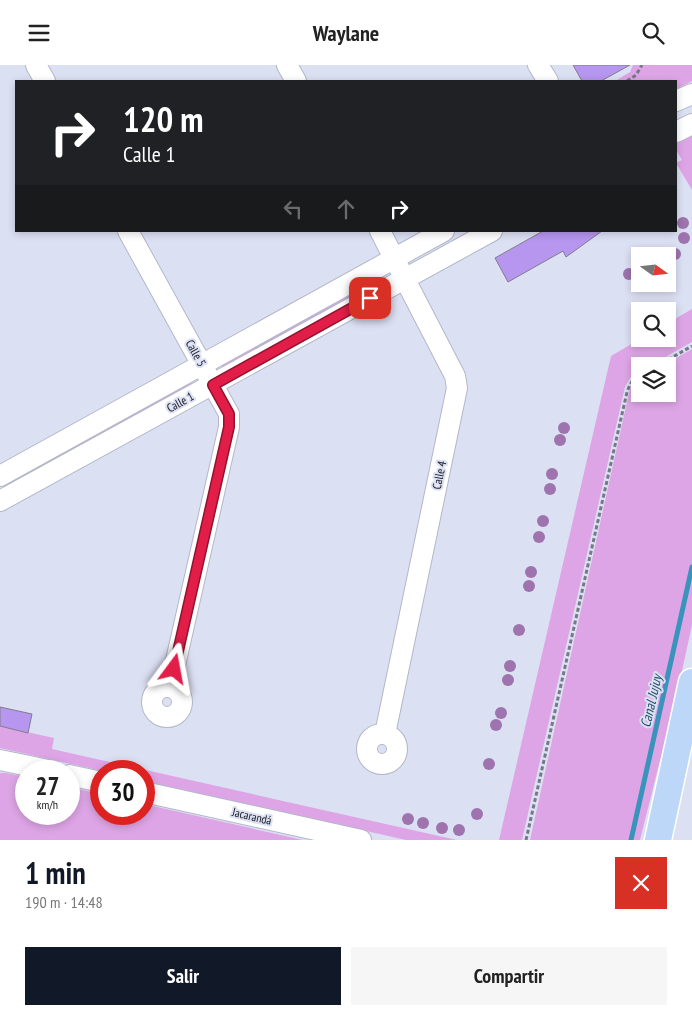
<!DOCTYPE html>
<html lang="es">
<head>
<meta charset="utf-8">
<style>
	body { margin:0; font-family:"PT Sans Narrow",sans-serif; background:#f6f6f6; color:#222; height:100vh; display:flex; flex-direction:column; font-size:19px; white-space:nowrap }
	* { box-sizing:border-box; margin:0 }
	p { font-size:16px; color:#767676 }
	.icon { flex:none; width:28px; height:28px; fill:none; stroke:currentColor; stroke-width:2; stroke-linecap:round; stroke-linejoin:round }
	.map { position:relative; height:775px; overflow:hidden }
	.details { display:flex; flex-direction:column; background:#fff; flex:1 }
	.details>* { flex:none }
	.top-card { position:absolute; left:15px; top:15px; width:662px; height:152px; border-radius:0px; box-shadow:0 2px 8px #0003; background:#202124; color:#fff; overflow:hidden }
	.needle { width:32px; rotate:105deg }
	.buttons { position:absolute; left:631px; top:182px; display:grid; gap:10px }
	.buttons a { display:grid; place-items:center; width:45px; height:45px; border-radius:0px; background:#fff; box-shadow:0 2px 8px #0003; font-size:25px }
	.speed { position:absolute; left:15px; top:695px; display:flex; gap:10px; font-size:25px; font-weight:700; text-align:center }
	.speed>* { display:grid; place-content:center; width:65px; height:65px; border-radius:50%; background:#fff; box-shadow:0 2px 8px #0003; line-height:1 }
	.speed small { font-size:12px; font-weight:400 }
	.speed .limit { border:8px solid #d22; background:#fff; color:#111 }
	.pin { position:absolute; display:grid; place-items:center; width:42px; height:42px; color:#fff; margin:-21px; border-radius:10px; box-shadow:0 2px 8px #0006 }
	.me { position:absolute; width:55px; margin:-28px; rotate:13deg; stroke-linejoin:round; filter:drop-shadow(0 0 4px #0008) }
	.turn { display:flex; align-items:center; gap:18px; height:105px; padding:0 25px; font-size:22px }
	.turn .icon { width:65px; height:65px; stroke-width:2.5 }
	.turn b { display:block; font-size:35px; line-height:42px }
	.lanes { display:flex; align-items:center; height:48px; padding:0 25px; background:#0003; justify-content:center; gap:25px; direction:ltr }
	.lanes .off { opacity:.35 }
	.round { display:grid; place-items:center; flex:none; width:52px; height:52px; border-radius:0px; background:#f6f6f6 }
	.overview { display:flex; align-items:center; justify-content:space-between; height:85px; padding:0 25px }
	h1 { font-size:30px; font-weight:700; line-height:38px; color:#111827 }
	.cta { display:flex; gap:10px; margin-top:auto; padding:10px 25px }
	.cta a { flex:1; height:58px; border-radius:0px; background:#111827; color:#fff; font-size:20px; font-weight:700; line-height:58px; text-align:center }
	.cta a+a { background:#f6f6f6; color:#222 }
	header { display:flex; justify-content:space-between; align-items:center; height:65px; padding:0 25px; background:#fff; font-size:22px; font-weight:700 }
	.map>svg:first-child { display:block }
	.green { fill:#dea5e6 }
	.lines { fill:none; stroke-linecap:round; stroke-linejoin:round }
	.stream { stroke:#3994bc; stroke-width:5 }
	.building { fill:#b696ef; stroke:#817c8d }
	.minor-casing { stroke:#b3b7c9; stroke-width:22 }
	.major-casing { stroke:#fff; stroke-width:29 }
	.path { stroke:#767986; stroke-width:3; stroke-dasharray:4 2.5; stroke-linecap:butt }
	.minor { stroke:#fff; stroke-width:20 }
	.major { stroke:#bdd7f8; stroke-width:26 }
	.tree { fill:#9e73ae }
	.route-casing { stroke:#92132f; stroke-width:12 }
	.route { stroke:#e11d48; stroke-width:9 }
	.labels { text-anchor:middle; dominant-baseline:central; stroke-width:4; stroke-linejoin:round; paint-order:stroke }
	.street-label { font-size:12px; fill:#17181f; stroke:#dce0f3 }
	.water-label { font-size:14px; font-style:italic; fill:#215268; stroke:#dce0f3 }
</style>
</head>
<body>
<header><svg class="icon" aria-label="menu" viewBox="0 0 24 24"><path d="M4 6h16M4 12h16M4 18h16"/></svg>Waylane<svg class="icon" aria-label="search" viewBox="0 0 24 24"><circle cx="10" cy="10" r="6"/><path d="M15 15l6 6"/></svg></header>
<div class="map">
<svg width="692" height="775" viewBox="0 0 692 775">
	<rect width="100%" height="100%" fill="#dce0f3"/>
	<path class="green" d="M 633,0 L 692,0 L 692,16 L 676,25 L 676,16 L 615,16 L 630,7 Z
		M 692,65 L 692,125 L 676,98 L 682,95 L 676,85 L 676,74 Z
		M 379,211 L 384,214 L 223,302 L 221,299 Z
		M 692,244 L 692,277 L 650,301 L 640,301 L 640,307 L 630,313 L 625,322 L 522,775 L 499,775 L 611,291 L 640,274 L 668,274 L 668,258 Z
		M 692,284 L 692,560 L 678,624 L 640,775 L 530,775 L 630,323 L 633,318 L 640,314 L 640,329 L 668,329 L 668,301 L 662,301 Z
		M 190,316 L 192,320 L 18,418 L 18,412 Z
		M 0,661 L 54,673 L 52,684 L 457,775 L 406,775 L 144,716 L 144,706 L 102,706 L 0,683 Z
		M 0,708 L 6,708 L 26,712 L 26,749 L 69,749 L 69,722 L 101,729 L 101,749 L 144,749 L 144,739 L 303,775 L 0,775 Z"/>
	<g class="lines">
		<path class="stream" d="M 631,775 L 692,502"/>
	</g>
	<path class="building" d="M 573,0 L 630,0 L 601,16 L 582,16 Z
		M 543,166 L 602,166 L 566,192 L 563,186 L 508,217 L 495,193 Z
		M 0,642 L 32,649 L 28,668 L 0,661 Z"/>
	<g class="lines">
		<defs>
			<path id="minor" d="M 36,0 L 45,16
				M 287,0 L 296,16
				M 538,0 L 548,16
				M 676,36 L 692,29
				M 676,67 L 692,59
				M 128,166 L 229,349 L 229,362 L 170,622
				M 380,166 L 455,311 L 457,323 L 385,669
				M 0,411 L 444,166
				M 0,436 L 492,166
				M152 637a15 15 0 1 1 30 0a15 15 0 1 1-30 0Z
				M367 684a15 15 0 1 1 30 0a15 15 0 1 1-30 0Z
				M 0,695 L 53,706
				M 69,710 L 101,717
				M 144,727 L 361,775"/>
			<path id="major" d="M 658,775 L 692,617"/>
		</defs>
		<use href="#minor" class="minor-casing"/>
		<use href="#major" class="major-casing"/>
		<path class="path" d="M 627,16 L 636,10 L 642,0
			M 657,301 L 692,281
			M 526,775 L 627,327 C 630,319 632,314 640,311"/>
		<use href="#minor" class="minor"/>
		<use href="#major" class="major"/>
	</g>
	<g class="tree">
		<circle cx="683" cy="158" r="6"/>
		<circle cx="684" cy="173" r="6"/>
		<circle cx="675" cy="189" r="6"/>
		<circle cx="629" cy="209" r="6"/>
		<circle cx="564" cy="363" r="6"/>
		<circle cx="560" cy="375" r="6"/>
		<circle cx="552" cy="409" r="6"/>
		<circle cx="550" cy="424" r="6"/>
		<circle cx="543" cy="456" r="6"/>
		<circle cx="539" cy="472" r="6"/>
		<circle cx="531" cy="507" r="6"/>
		<circle cx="529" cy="521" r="6"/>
		<circle cx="519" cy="565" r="6"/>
		<circle cx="510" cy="601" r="6"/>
		<circle cx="508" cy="615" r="6"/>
		<circle cx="501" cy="648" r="6"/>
		<circle cx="496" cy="660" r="6"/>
		<circle cx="489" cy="699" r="6"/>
		<circle cx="477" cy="749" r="6"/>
		<circle cx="408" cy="754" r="6"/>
		<circle cx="423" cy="758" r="6"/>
		<circle cx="442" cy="763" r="6"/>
		<circle cx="459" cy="765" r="6"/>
	</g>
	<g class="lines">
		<defs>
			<path id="route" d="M 174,604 L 229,362 L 229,349 L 213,320 L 370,233"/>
		</defs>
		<use href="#route" class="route-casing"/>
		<use href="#route" class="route"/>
	</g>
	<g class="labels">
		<g class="street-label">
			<text transform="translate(196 288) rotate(61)">Calle 5</text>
			<text transform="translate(180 337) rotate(-29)">Calle 1</text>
			<text transform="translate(439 410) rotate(-78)">Calle 4</text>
			<text transform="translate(252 751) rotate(13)">Jacarandá</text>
		</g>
		<g class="water-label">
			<text transform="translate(651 636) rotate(-77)">Canal Jujuy</text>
		</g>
	</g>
</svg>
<div class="buttons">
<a><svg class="needle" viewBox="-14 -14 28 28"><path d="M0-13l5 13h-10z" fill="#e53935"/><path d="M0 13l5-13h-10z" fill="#767676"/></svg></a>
<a><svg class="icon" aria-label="search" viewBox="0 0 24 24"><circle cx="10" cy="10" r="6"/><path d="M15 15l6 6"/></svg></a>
<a><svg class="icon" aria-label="layers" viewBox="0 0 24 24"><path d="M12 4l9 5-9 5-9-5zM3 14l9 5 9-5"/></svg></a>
</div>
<div class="speed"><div>27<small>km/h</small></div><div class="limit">30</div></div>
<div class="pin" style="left:370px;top:233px;background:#d93025"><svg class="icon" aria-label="arrive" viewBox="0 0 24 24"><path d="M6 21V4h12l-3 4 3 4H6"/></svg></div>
<svg class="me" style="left:174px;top:604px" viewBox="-20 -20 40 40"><path d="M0-17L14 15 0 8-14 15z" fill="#e11d48" stroke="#fff" stroke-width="4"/></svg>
<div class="top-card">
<div class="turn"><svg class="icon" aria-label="right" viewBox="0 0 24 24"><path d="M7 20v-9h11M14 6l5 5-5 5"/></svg><div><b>120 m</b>Calle 1</div></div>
<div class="lanes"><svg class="icon off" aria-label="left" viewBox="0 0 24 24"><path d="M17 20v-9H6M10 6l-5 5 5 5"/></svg><svg class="icon off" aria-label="ahead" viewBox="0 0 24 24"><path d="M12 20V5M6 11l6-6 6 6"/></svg><svg class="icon" aria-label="right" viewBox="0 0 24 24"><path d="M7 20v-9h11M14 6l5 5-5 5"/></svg></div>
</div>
</div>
<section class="details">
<div class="overview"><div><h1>1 min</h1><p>190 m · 14:48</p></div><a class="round" style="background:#d93025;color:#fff"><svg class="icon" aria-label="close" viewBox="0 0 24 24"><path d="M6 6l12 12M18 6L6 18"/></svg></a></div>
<div class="cta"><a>Salir</a><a>Compartir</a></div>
</section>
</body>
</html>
